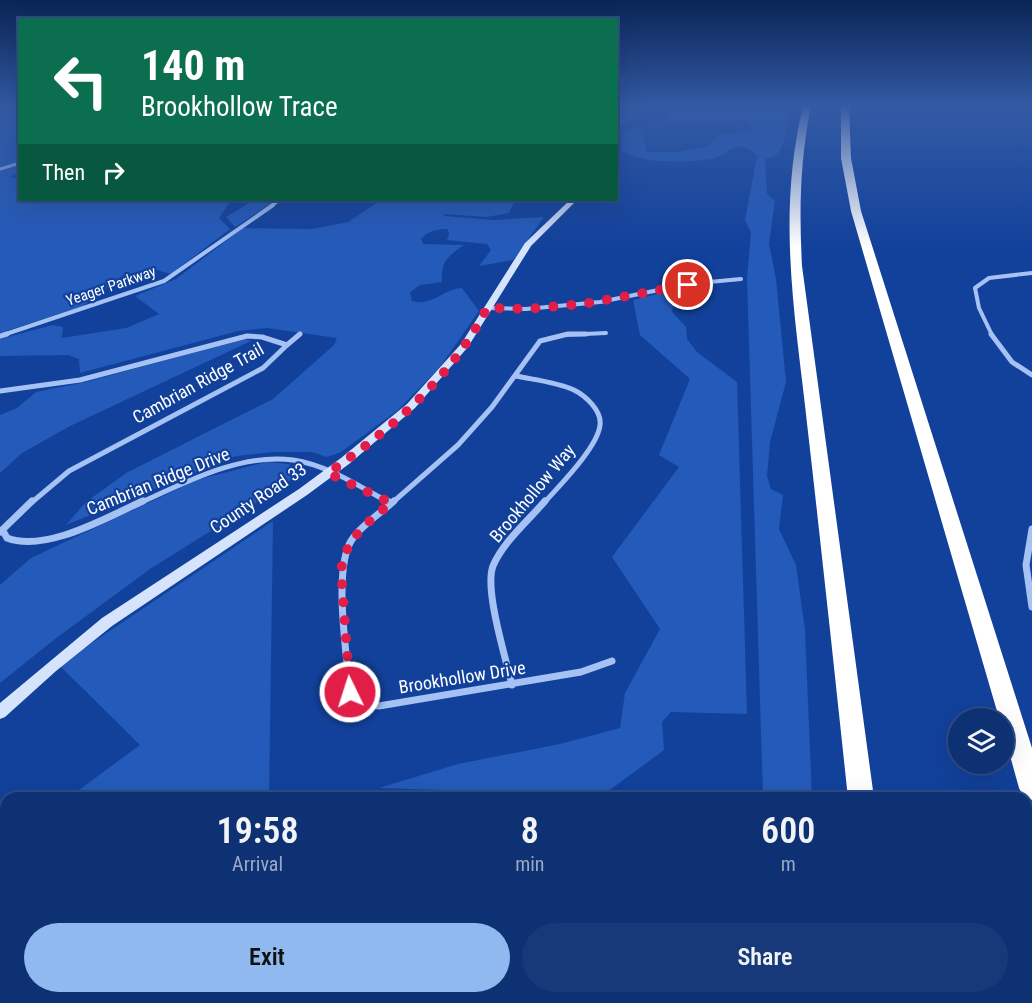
<!DOCTYPE html>
<html lang="en">
<head>
<meta charset="utf-8">
<style>
	body { margin:0; font-family:"Roboto Condensed",sans-serif; background:#173979; color:#f1f3f6; height:100vh; display:flex; flex-direction:column; font-size:22px; white-space:nowrap }
	* { box-sizing:border-box; margin:0 }
	p { font-size:20px; color:#9ba9c5 }
	.icon { flex:none; width:33px; height:33px; fill:none; stroke:currentColor; stroke-width:2; stroke-linecap:round; stroke-linejoin:round }
	.map { position:relative; flex:1; overflow:hidden }
	.sheet { position:absolute; left:0px; top:792px; width:1032px; height:212px; display:flex; flex-direction:column; background:#0e3174; border-radius:18px 18px 0 0; box-shadow:0 6px 24px #0002,0 0 0 2px #2e4c86 }
	.sheet>* { flex:none }
	.banner { position:absolute; left:18px; top:18px; width:600px; height:183px; border-radius:0px; box-shadow:0 6px 24px #0002,0 0 0 2px #2e4c86; background:#0b6e4f; color:#fff; overflow:hidden }
	.buttons { position:absolute; left:948px; top:708px; display:grid; gap:12px }
	.buttons a { display:grid; place-items:center; width:66px; height:66px; border-radius:50%; background:#0e3174; box-shadow:0 6px 24px #0002,0 0 0 2px #2e4c86; font-size:30px }
	.pin { position:absolute; display:grid; place-items:center; width:51px; height:51px; color:#fff; margin:-26px; border:3px solid #fff; border-radius:50%; box-shadow:0 2px 6px #0007 }
	.me { position:absolute; width:66px; margin:-33px; rotate:356deg; stroke-linejoin:round; filter:drop-shadow(0 0 4px #0008) }
	.turn { display:flex; align-items:center; gap:21px; height:126px; padding:0 24px; font-size:27px }
	.turn .icon { width:78px; height:78px; stroke-width:2.5 }
	.turn b { display:block; font-size:42px; line-height:51px }
	.then { display:flex; align-items:center; height:57px; padding:0 24px; background:#0003; gap:12px; font-size:22px }
	.eta { display:flex; justify-content:space-evenly; align-items:center; height:102px; text-align:center }
	.eta b { font-size:36px; font-weight:600; line-height:42px }
	.button { display:flex; gap:12px; margin-top:auto; padding:12px 24px }
	.button a { flex:1; height:69px; border-radius:36px; background:#90b9f0; color:#111; font-size:24px; font-weight:600; line-height:69px; text-align:center }
	.button a+a { background:#173979; color:#f1f3f6 }
	.map>svg:first-child { display:block }
	.green { fill:#245ab9 }
	.lines { fill:none; stroke-linecap:round; stroke-linejoin:round }
	.street-far4 { stroke:#a6c2f4; stroke-width:3 }
	.street-far3 { stroke:#a6c2f4; stroke-width:4 }
	.street-far2 { stroke:#a6c2f4; stroke-width:5 }
	.street-far1 { stroke:#a6c2f4; stroke-width:7 }
	.street { stroke:#a6c2f4; stroke-width:9 }
	.secondary { fill:#d6e3fd; fill-rule:evenodd }
	.highway { fill:#fff; fill-rule:evenodd }
	.route { stroke:#e11d48; stroke-width:10; stroke-dasharray:0 18 }
	.labels { text-anchor:middle; dominant-baseline:central; stroke-width:4.5; stroke-linejoin:round; paint-order:stroke }
	.far-street-label { font-size:15px; fill:#fff; stroke:#12419b }
	.street-label { font-size:18px; fill:#fff; stroke:#12419b }
</style>
</head>
<body>
<div class="map">
<svg width="1032" height="1003" viewBox="0 0 1032 1003">
	<rect width="100%" height="100%" fill="#12419b"/>
	<path class="green" d="M 0,106 L 19,106 L 19,162 L 0,168 Z
		M 620,106 L 790,106 C 787,124 788,157 765,159 L 767,194 L 775,201 L 769,244 L 776,279 L 786,382 L 770,442 L 767,476 L 771,489 L 783,495 L 779,529 L 796,565 L 805,630 L 812,798 L 763,798 L 747,278 L 751,233 L 745,220 L 757,156 C 752,151 748,147 741,147 C 730,146 722,157 712,159 C 688,163 640,164 621,150 L 625,131 L 630,128 L 641,129 L 647,152 L 679,152 L 707,146 L 720,135 L 753,131 L 750,124 L 744,120 L 670,122 L 667,109 L 634,111 L 630,124 L 618,124 Z
		M 19,164 L 19,171 L 10,177 L 19,179 L 20,200 L 276,200 L 235,227 L 226,217 L 249,203 L 244,201 L 229,203 L 219,218 L 230,229 L 171,274 L 153,269 L 124,275 L 83,306 L 0,333 L 0,170 Z
		M 381,200 L 515,200 L 509,213 L 487,217 L 445,214 L 444,216 L 494,220 L 544,217 L 513,260 L 479,266 L 491,250 L 487,244 L 447,240 L 449,234 L 448,229 C 437,229 428,231 421,239 L 423,244 L 464,245 C 447,257 441,261 442,282 L 420,285 L 410,292 L 412,301 C 432,307 443,289 462,288 L 479,311 L 440,367 L 398,410 L 341,452 L 327,457 L 312,452 L 274,452 L 236,456 L 66,525 L 86,502 L 126,473 L 273,399 L 334,345 L 337,338 L 267,328 L 238,331 L 80,373 L 79,359 L 68,355 L 0,356 L 0,339 L 53,325 L 63,327 L 62,338 L 126,328 L 159,314 L 135,296 L 176,279 L 243,228 L 312,229 L 348,222 Z
		M 678,289 L 684,292 L 683,297 L 674,302 L 672,312 L 686,327 L 687,339 L 697,352 L 737,382 L 747,714 L 671,712 L 662,722 L 664,750 L 599,798 L 470,798 L 472,791 L 379,788 L 458,764 L 560,744 L 620,728 L 625,693 L 660,629 L 612,557 L 679,467 L 659,455 L 690,379 L 640,335 L 633,300 Z
		M 245,339 L 251,341 L 70,426 L 22,453 L 0,473 L 0,415 L 17,408 L 36,392 L 86,382 Z
		M 266,462 L 289,464 L 295,474 L 289,482 L 150,569 L 55,639 L 0,683 L 0,585 L 31,558 L 197,480 Z
		M 273,521 L 269,798 L 68,798 L 140,745 L 59,665 Z"/>
	<g class="lines">
		<path class="street-far4" d="M 0,169 L 20,163
			M 271,206 L 280,200"/>
		<path class="street-far3" d="M 487,308 L 526,309 L 600,302 L 688,284 L 741,279
			M 3,335 L 164,281 L 273,205
			M 564,335 L 606,333
			M 992,335 L 979,308 L 975,288 L 989,278 L 1032,273"/>
		<path class="street-far2" d="M 991,334 L 1012,362 L 1032,375
			M 0,336 L 7,334
			M 287,345 L 300,334
			M 516,376 C 535,380 556,382 574,390 C 586,396 602,411 600,425 C 598,447 559,486 544,503
			M 0,391 L 80,380 L 247,336 L 262,337 L 287,345 L 263,368 L 69,471 L 31,503
			M 140,503 C 186,482 241,453 293,460 C 328,465 360,487 390,503
			M 392,503 L 458,445 L 492,407 L 540,341 L 568,334 L 586,334"/>
		<path class="street-far1" d="M 387,501 L 391,503
			M 394,501 C 381,513 363,524 353,538 C 332,565 347,656 350,692 C 356,703 367,705 379,706 L 581,672 L 612,661
			M 1032,529 L 1026,565 L 1032,607
			M 3,531 L 7,538 C 46,553 107,517 143,501
			M 0,532 L 32,501
			M 512,685 C 506,659 484,589 493,566 C 503,542 528,521 545,501"/>
		<path class="street" d="M 530,998 L 532,1003
			M 431,1003 L 434,998"/>
		<path class="secondary" d="M 570,200 L 577,200 L 531,246 L 468,347 L 415,408 L 349,464 L 307,495 L 112,626 L 56,671 L 5,717 L 0,719 L 0,703 L 102,618 L 299,489 L 341,458 L 407,404 L 461,344 L 525,243 Z"/>
		<path class="highway" d="M 803,106 L 811,106 C 800,160 799,211 802,266 L 874,798 L 848,798 C 835,676 822,554 808,432 C 796,319 776,219 803,106 Z
			M 841,106 L 849,106 L 851,158 L 861,211 L 1032,748 L 1032,800 L 1023,796 L 1019,788 L 1004,734 L 1004,718 L 999,718 L 851,211 L 841,158 Z
			M 870,998 L 900,998 L 901,1003 L 871,1003 Z"/>
	</g>
	<linearGradient id="sky" x2="0" y2="1"><stop stop-color="#0a2455"/><stop offset="0.43" stop-color="#335aa4"/><stop offset="1" stop-color="#335aa4" stop-opacity="0"/></linearGradient>
	<rect width="1032" height="247" fill="url(#sky)"/>
	<g class="lines">
		<path class="route" d="M 350,692 L 341,571 C 345,539 367,523 391,503 L 328,473 C 391,430 453,376 487,308 L 526,309 L 583,304 L 688,285"/>
	</g>
	<g class="labels">
		<g class="far-street-label">
			<text transform="translate(111 286) rotate(-19)">Yeager Parkway</text>
		</g>
		<g class="street-label">
			<text transform="translate(198 383) rotate(-29)">Cambrian Ridge Trail</text>
			<text transform="translate(158 481) rotate(-22)">Cambrian Ridge Drive</text>
			<text transform="translate(532 493) rotate(-50)">Brookhollow Way</text>
			<text transform="translate(258 498) rotate(-34)">County Road 33</text>
			<text transform="translate(462 677) rotate(-9)">Brookhollow Drive</text>
		</g>
	</g>
</svg>
<div class="buttons">
<a><svg class="icon" aria-label="layers" viewBox="0 0 24 24"><path d="M12 4l9 5-9 5-9-5zM3 14l9 5 9-5"/></svg></a>
</div>
<div class="pin" style="left:688px;top:285px;background:#d93025"><svg class="icon" aria-label="arrive" viewBox="0 0 24 24"><path d="M6 21V4h12l-3 4 3 4H6"/></svg></div>
<svg class="me" style="left:350px;top:692px" viewBox="-20 -20 40 40"><circle r="17" fill="#e11d48" stroke="#fff" stroke-width="3"/><path d="M0-11L8 9 0 5-8 9z" fill="#fff"/></svg>
<div class="banner">
<div class="turn"><svg class="icon" aria-label="left" viewBox="0 0 24 24"><path d="M17 20v-9H6M10 6l-5 5 5 5"/></svg><div><b>140 m</b>Brookhollow Trace</div></div>
<div class="then">Then<svg class="icon" aria-label="right" viewBox="0 0 24 24"><path d="M7 20v-9h11M14 6l5 5-5 5"/></svg></div>
</div>
<section class="sheet">
<div class="eta">
<div><b>19:58</b><p>Arrival</p></div>
<div><b>8</b><p>min</p></div>
<div><b>600</b><p>m</p></div>
</div>
<div class="button"><a>Exit</a><a>Share</a></div>
</section>
</div>
</body>
</html>
